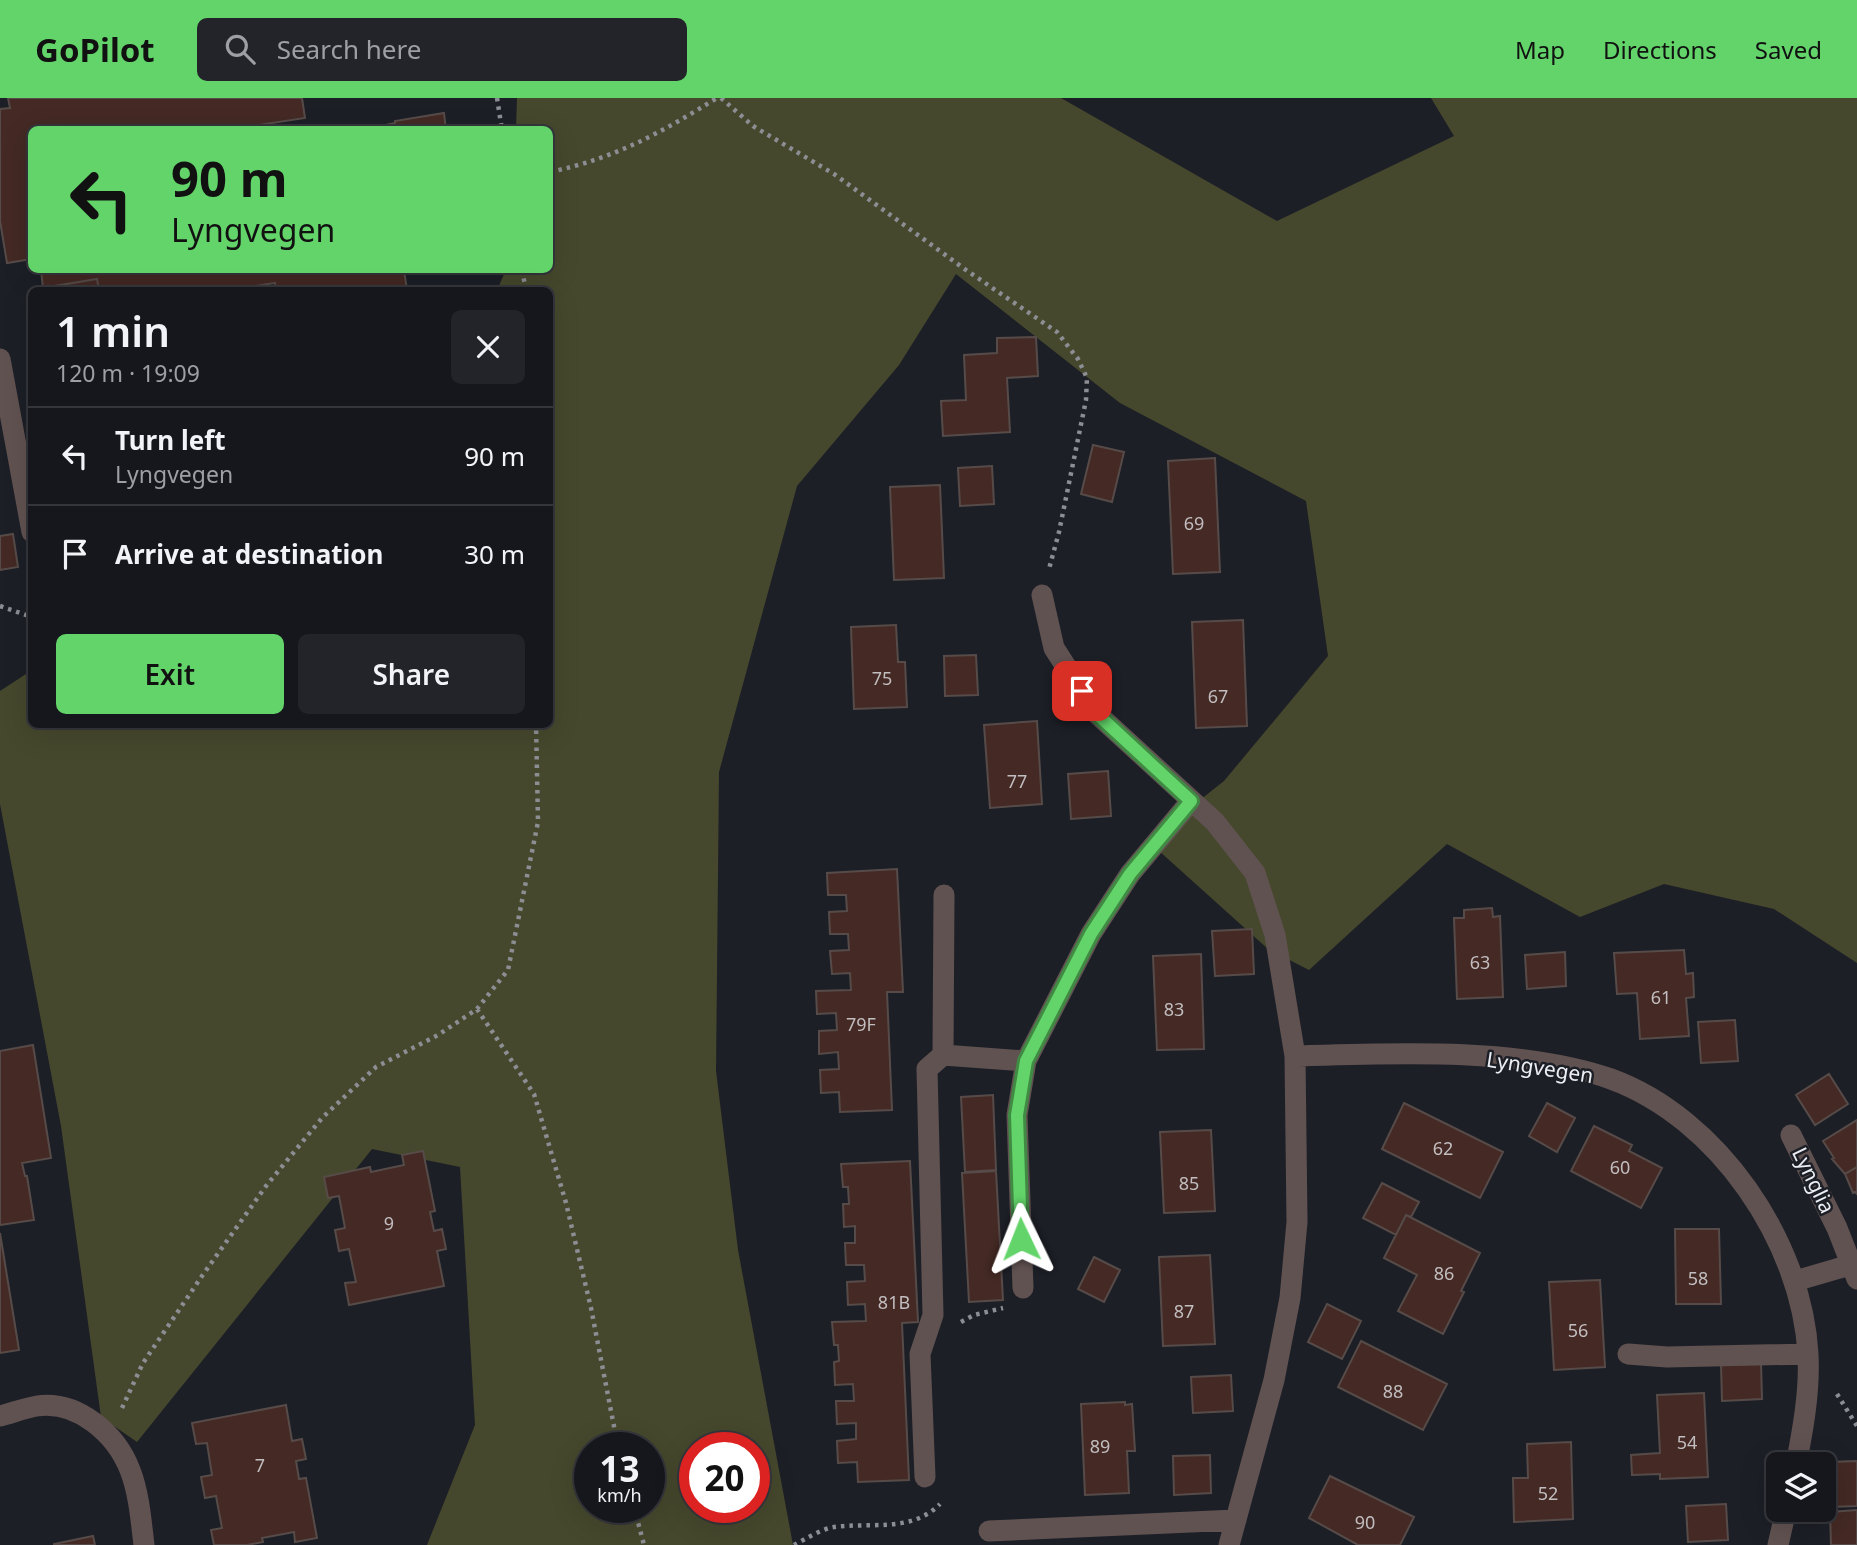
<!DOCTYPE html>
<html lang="en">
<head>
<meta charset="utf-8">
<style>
	body { margin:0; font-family:"Noto Sans",sans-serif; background:#23242a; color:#f1f3f6; height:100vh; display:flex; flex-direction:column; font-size:26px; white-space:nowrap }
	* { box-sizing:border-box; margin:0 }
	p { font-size:23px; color:#9e9fa4 }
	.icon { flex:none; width:38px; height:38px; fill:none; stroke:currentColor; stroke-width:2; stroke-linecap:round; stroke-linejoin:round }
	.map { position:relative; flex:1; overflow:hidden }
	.drawer { position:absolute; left:28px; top:189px; width:525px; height:441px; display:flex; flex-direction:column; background:#16171d; border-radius:10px; box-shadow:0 7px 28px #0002,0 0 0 2px #35363b }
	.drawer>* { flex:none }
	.hud { position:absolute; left:28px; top:28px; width:525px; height:147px; border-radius:10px; box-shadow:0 7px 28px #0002,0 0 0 2px #35363b; background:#62d469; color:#111; overflow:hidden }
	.controls { position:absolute; left:1766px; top:1354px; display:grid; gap:14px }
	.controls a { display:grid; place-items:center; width:70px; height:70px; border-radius:10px; background:#16171d; box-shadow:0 7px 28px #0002,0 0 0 2px #35363b; font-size:35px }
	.speed { position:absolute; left:574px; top:1334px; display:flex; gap:14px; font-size:35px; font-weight:700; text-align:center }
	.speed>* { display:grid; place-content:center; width:91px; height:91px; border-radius:50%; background:#16171d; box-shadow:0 7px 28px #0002,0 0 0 2px #35363b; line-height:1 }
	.speed small { font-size:18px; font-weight:400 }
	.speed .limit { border:10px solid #d22; background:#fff; color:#111 }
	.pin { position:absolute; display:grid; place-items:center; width:60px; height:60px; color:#fff; margin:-30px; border-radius:14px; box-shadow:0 4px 10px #0006 }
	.me { position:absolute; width:77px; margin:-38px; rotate:358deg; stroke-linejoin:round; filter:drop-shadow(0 0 5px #0008) }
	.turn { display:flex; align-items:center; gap:24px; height:147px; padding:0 28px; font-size:32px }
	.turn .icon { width:91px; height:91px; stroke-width:2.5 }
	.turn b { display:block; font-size:49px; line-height:60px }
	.round { display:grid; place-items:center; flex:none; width:74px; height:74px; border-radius:10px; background:#23242a }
	.head { display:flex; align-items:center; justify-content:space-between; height:119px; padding:0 28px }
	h1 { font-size:42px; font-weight:600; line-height:52px }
	.button { display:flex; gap:14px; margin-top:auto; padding:14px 28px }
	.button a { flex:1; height:80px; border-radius:10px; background:#62d469; color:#111; font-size:28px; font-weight:600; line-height:80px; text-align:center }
	.button a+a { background:#23242a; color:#f1f3f6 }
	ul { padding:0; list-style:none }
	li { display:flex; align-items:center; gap:21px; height:98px; padding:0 28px; border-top:2px solid #35363b }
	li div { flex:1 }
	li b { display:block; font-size:26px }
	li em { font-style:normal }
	header { display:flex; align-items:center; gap:42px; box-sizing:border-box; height:98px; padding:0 35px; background:#62d469; color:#111 }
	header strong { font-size:33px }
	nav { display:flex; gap:38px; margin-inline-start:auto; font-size:24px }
	.search { width:490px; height:63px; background:#23242a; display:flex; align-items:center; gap:18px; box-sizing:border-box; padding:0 24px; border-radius:10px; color:#9e9fa4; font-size:26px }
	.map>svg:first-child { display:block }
	.forest { fill:#46482d; fill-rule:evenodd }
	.building { fill:#442924; stroke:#564b48; stroke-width:2 }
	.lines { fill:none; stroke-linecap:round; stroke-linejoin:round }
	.path { stroke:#8c8e94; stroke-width:4.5; stroke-dasharray:3.5 5; stroke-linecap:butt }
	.minor { stroke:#605251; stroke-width:21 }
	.route-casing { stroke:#408a44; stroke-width:18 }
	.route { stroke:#62d469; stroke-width:12 }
	.labels { text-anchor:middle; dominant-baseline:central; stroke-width:5; stroke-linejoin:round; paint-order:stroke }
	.number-label { font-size:18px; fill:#c2bdbf }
	.street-label { font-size:21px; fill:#eceef3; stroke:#1d1f27 }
</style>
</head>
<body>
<header>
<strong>GoPilot</strong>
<div class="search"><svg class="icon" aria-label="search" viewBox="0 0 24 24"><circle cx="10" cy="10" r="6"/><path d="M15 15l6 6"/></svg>Search here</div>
<nav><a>Map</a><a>Directions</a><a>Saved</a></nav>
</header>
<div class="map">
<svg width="1857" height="1447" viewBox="0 0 1857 1447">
	<rect width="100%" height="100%" fill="#1d1f27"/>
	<path class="forest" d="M 517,0 L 1061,0 L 1277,123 L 1454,38 L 1431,0 L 1857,0 L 1857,865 L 1774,811 L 1664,786 L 1580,819 L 1447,746 L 1309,872 L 1268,851 L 1148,743 L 1224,683 L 1328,558 L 1306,403 L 1120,305 L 956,176 L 899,267 L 797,388 L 719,674 L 716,973 L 738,1152 L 793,1447 L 427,1447 L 475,1327 L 460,1069 L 372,1051 L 137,1344 L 101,1319 L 61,1028 L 0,706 L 0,593 L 26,576 L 31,576 L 32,626 L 550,626 L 550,192 L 497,192 L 506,172 L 550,172 L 550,32 L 516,31 ZM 590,1349 L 649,1349 L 649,1409 L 590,1409 ZM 695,1349 L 754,1349 L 754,1409 L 695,1409 Z"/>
	<path class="building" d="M 8,0 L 302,0 L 305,20 L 227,32 L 32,32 L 32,161 L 7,165 L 0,123 L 0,11 L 10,10 Z
		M 444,15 L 446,32 L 377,32 L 376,29 L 395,25 L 395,23 Z
		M 41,172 L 404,172 L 407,192 L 276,192 L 275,185 L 229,192 L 99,192 L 97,181 L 43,190 Z
		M 97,181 L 99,192 L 47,192 L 47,189 Z
		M 1036,239 L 1038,278 L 1007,280 L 1010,334 L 943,338 L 941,303 L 966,302 L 964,257 L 997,255 L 997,240 Z
		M 1093,347 L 1124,354 L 1112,404 L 1081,396 Z
		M 1215,360 L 1220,474 L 1173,476 L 1168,363 Z
		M 992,368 L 994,406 L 960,408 L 958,370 Z
		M 940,387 L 944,480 L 894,482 L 890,389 Z
		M 13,436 L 18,469 L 0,472 L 0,438 Z
		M 1243,522 L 1247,628 L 1196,630 L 1192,524 Z
		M 896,527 L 898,564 L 905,564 L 907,609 L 854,611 L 851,529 Z
		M 976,557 L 978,597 L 945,598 L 944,558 Z
		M 1037,623 L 1042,706 L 990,710 L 984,627 Z
		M 1108,673 L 1111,718 L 1071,721 L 1068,676 Z
		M 897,771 L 903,894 L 887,894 L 892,1012 L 840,1014 L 839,994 L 821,995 L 820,972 L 839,971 L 838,954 L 819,956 L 819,933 L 837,932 L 836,915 L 817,916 L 816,893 L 851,892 L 850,875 L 832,876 L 830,853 L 849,852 L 848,836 L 830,836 L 829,814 L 847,813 L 846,797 L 828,797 L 827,775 Z
		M 1492,810 L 1493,819 L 1500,818 L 1503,899 L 1457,901 L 1454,820 L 1464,820 L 1464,812 Z
		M 1252,831 L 1254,876 L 1215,878 L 1212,833 Z
		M 1684,852 L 1686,876 L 1693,875 L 1694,899 L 1686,900 L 1689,938 L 1640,941 L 1637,895 L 1617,896 L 1614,855 Z
		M 1565,854 L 1566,888 L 1527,891 L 1525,857 Z
		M 1201,856 L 1204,951 L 1157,952 L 1153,858 Z
		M 1735,922 L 1738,963 L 1701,965 L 1698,924 Z
		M 33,947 L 51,1060 L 22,1065 L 25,1078 L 27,1078 L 34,1122 L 0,1127 L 0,953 Z
		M 1829,976 L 1848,1006 L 1815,1027 L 1796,997 Z
		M 993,997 L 996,1072 L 965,1074 L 961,999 Z
		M 1404,1005 L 1503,1054 L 1480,1100 L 1382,1051 Z
		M 1547,1005 L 1575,1020 L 1557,1054 L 1529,1038 Z
		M 1857,1022 L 1857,1069 L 1845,1076 L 1832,1061 L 1834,1060 L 1823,1043 Z
		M 1594,1028 L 1632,1047 L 1629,1053 L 1662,1070 L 1641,1110 L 1571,1073 Z
		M 1211,1032 L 1215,1113 L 1164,1115 L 1160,1034 Z
		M 423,1053 L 435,1113 L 430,1114 L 434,1133 L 442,1131 L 446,1151 L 437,1153 L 444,1188 L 349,1207 L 345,1185 L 356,1184 L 349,1151 L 339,1153 L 335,1132 L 345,1130 L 339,1098 L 328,1100 L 324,1079 L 370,1069 L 371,1074 L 404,1067 L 402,1057 Z
		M 910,1063 L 918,1224 L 902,1225 L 909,1382 L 858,1384 L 857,1364 L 838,1365 L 837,1343 L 856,1341 L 856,1325 L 837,1326 L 836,1303 L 854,1303 L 853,1286 L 835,1287 L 834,1264 L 839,1263 L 838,1247 L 834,1247 L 832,1224 L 866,1223 L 865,1206 L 848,1207 L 847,1184 L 865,1183 L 864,1167 L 846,1167 L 845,1145 L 855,1145 L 855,1128 L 844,1129 L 843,1106 L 849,1106 L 848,1089 L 843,1089 L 841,1066 Z
		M 1857,1069 L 1857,1096 L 1855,1094 L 1853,1095 L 1845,1076 Z
		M 996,1073 L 1003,1202 L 969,1204 L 962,1075 Z
		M 1382,1085 L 1419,1104 L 1411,1119 L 1406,1117 L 1396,1137 L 1363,1120 Z
		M 1406,1117 L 1480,1155 L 1461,1193 L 1464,1194 L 1443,1236 L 1398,1213 L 1417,1177 L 1384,1160 Z
		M 1675,1131 L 1719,1131 L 1721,1206 L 1676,1206 Z
		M 0,1135 L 19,1252 L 0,1255 Z
		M 1210,1157 L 1215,1246 L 1163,1248 L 1159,1159 Z
		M 1094,1159 L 1120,1172 L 1104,1204 L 1078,1191 Z
		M 1600,1182 L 1605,1269 L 1554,1272 L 1549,1184 Z
		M 1327,1206 L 1361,1223 L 1342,1261 L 1308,1244 Z
		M 1361,1243 L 1447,1286 L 1423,1332 L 1338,1289 Z
		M 1761,1265 L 1762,1301 L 1722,1303 L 1721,1266 Z
		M 1231,1277 L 1233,1313 L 1193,1315 L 1191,1279 Z
		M 1704,1295 L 1708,1379 L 1660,1381 L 1660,1376 L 1632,1377 L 1631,1357 L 1660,1355 L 1657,1297 Z
		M 1125,1304 L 1125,1307 L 1132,1306 L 1135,1353 L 1127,1353 L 1129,1395 L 1085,1397 L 1081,1306 Z
		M 286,1307 L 292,1343 L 302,1341 L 306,1361 L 296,1363 L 299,1381 L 306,1380 L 317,1440 L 295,1444 L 294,1434 L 262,1440 L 263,1444 L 247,1447 L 214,1447 L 211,1432 L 222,1430 L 216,1398 L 205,1400 L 201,1379 L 212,1377 L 207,1345 L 196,1346 L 192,1325 Z
		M 1571,1344 L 1573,1421 L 1514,1424 L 1513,1380 L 1528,1380 L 1527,1346 Z
		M 1210,1357 L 1211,1395 L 1174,1397 L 1173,1358 Z
		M 1857,1363 L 1857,1408 L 1831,1409 L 1829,1364 Z
		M 1330,1378 L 1414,1419 L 1400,1447 L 1358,1447 L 1309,1420 Z
		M 1726,1406 L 1728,1442 L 1688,1444 L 1686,1408 Z
		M 1857,1412 L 1857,1447 L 1831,1447 L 1830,1414 Z
		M 93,1438 L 95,1447 L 54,1447 L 54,1446 Z"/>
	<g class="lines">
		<path class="path" d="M 497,0 L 502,32
			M 721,0 L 753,28 L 834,76 L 966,172 L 1057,234 L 1078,261 L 1087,280 L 1086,302 L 1059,434 L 1049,471
			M 550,74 C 616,60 660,35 717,0
			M 522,172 L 526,192
			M 0,508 L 32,519
			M 477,911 L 534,996 L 566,1105 L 591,1210 L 618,1349
			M 961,1224 L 974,1217 L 1003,1210
			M 1837,1296 L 1857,1328
			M 122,1310 L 143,1265 L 202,1178 L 266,1088 L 322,1020 L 376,969 L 438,937 L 477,911 L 508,872 L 538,724 L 536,626
			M 634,1409 L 644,1447
			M 794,1447 C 806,1441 821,1431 834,1429 C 871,1424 911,1435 940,1406"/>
		<path class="minor" d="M 0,261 L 32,434
			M 1042,497 L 1054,550 L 1095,614 L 1215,724 L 1255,775 L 1275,837 L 1295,958 L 1297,1124 L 1290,1200 L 1274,1282 L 1229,1447
			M 943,957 L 944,797
			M 1295,958 C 1392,955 1520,949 1611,981 C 1718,1020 1802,1144 1808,1256 C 1810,1293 1803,1331 1796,1367
			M 1791,1037 L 1837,1130 L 1857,1181
			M 1795,1183 L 1850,1167
			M 1023,1190 L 1017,1017 L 1026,963 L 1091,836 L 1130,776 L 1191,703
			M 1628,1256 L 1667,1259 L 1808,1256
			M 0,1318 C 12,1315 25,1310 37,1308 C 78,1302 116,1336 130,1372 C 139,1395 141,1422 144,1447
			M 925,1379 L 920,1256 L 933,1217 L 927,971 L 943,957 L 1026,963
			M 989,1433 L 1236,1422
			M 1778,1447 L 1786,1412"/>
	</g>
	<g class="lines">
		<defs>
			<path id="route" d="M 1021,1141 L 1017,1017 L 1026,963 L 1091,836 L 1130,776 L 1191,703 L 1095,614 L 1082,593"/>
		</defs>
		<use href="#route" class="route-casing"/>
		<use href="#route" class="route"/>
	</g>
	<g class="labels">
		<g class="number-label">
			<text x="1194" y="425">69</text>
			<text x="882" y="580">75</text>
			<text x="1218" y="598">67</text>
			<text x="1017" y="683">77</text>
			<text x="1480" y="864">63</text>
			<text x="1661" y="899">61</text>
			<text x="1174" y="911">83</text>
			<text x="861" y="926">79F</text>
			<text x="1443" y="1050">62</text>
			<text x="1620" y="1069">60</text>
			<text x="1189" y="1085">85</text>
			<text x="389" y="1125">9</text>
			<text x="1444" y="1175">86</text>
			<text x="1698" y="1180">58</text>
			<text x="894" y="1204">81B</text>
			<text x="1184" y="1213">87</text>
			<text x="1578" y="1232">56</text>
			<text x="1393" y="1293">88</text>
			<text x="1687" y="1344">54</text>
			<text x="1100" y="1348">89</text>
			<text x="260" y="1367">7</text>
			<text x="1548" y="1395">52</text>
			<text x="1365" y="1424">90</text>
		</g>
		<g class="street-label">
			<text transform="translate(1540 969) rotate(9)">Lyngvegen</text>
			<text transform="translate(1814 1082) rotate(64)">Lynglia</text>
		</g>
	</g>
</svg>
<div class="controls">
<a><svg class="icon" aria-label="layers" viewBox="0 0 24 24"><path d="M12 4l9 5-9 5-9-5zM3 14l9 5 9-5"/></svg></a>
</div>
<div class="speed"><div>13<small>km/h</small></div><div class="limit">20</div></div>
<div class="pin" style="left:1082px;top:593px;background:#d93025"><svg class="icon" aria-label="arrive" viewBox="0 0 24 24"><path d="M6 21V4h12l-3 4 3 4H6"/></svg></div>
<svg class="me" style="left:1021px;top:1141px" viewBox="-20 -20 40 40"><path d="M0-17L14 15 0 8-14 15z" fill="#62d469" stroke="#fff" stroke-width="4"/></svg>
<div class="hud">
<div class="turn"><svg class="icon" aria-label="left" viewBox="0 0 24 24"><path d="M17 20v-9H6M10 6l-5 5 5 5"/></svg><div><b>90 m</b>Lyngvegen</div></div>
</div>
<section class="drawer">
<div class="head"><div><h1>1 min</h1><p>120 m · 19:09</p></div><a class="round"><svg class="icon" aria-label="close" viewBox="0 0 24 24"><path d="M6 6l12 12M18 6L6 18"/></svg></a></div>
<ul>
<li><svg class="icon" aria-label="left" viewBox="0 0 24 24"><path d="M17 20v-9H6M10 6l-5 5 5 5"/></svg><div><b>Turn left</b><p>Lyngvegen</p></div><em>90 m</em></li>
<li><svg class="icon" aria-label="arrive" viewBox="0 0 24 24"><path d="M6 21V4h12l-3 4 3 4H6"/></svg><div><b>Arrive at destination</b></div><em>30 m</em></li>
</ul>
<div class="button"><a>Exit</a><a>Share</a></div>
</section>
</div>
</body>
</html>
